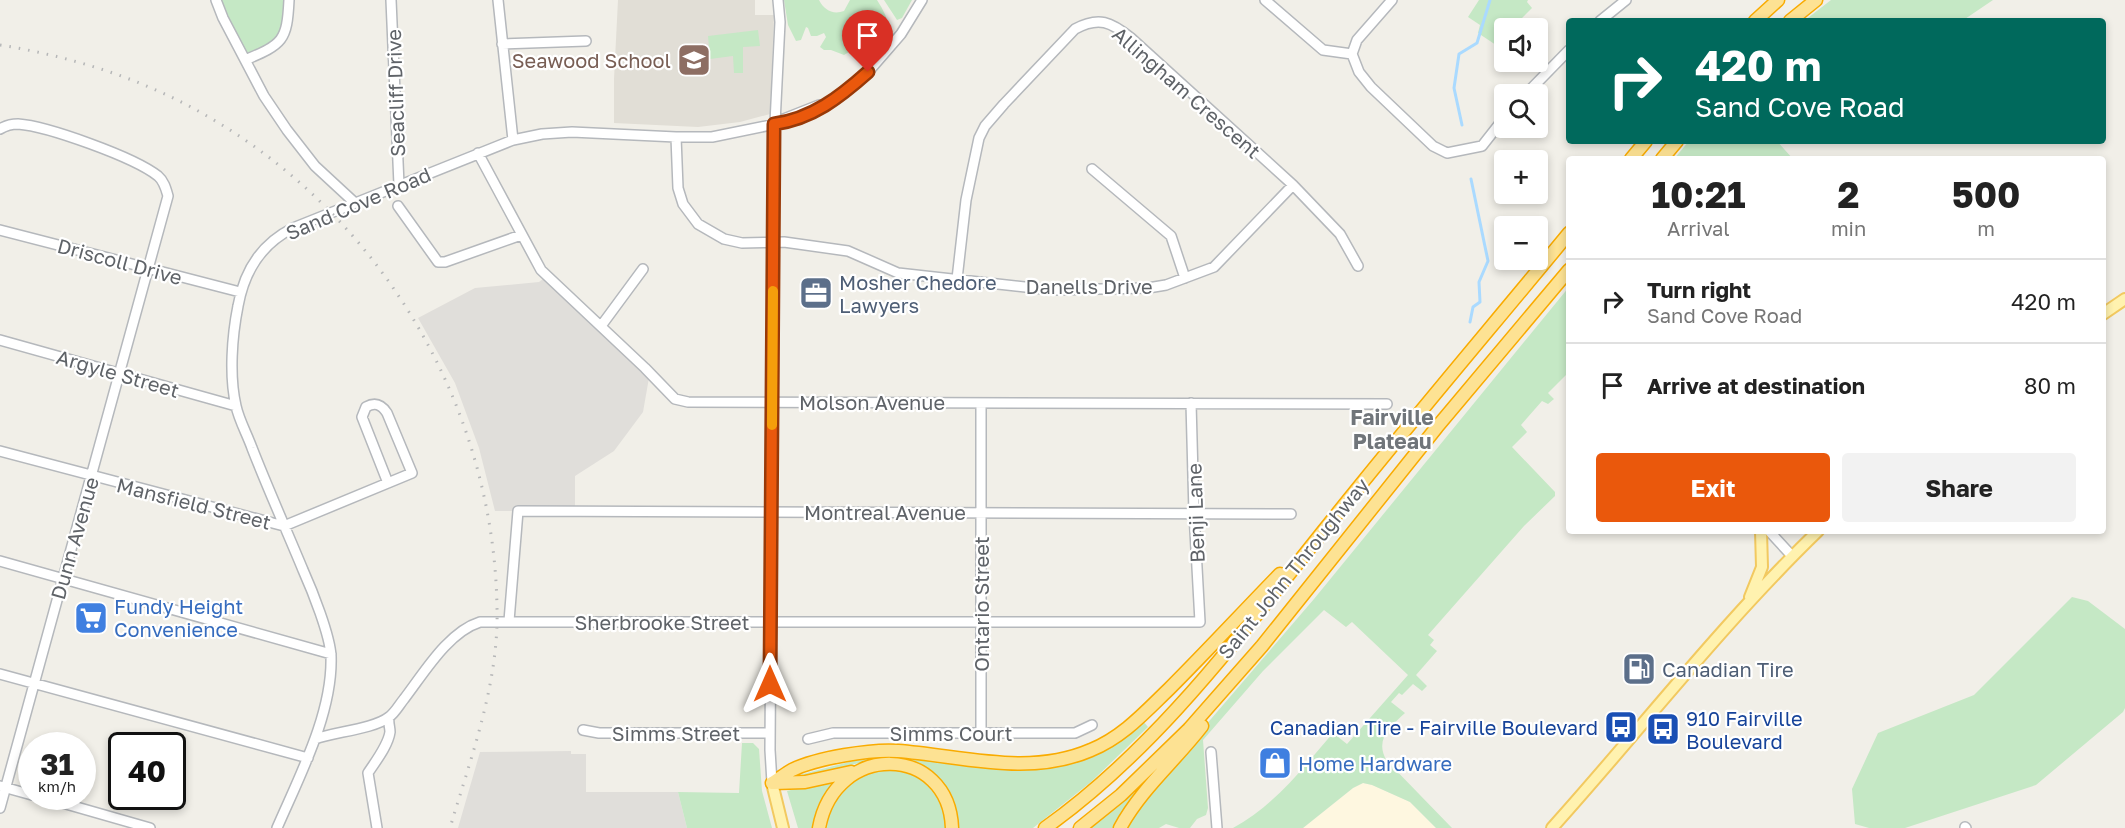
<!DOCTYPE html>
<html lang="en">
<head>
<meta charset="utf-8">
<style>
	body { margin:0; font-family:"Golos Text",sans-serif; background:#f2f2f2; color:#222; height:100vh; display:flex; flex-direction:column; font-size:22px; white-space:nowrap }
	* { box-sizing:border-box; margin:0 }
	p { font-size:20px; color:#767676 }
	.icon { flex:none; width:33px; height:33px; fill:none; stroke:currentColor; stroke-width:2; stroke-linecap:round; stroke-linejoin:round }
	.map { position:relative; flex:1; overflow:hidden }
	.side { position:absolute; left:1566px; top:156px; width:540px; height:378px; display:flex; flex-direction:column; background:#fff; border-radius:6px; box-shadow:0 3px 9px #0003 }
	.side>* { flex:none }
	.hud { position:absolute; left:1566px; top:18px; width:540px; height:126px; border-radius:6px; box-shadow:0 3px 9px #0003; background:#00695c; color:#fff; overflow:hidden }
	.tools { position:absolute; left:1494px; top:18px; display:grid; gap:12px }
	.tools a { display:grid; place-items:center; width:54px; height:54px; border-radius:6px; background:#fff; box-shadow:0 3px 9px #0003; font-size:30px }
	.speed { position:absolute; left:18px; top:732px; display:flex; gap:12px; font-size:30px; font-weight:700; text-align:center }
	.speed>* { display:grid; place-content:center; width:78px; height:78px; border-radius:50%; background:#fff; box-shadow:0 3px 9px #0003; line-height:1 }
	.speed small { font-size:15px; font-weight:400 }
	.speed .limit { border:3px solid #111; border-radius:9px; background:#fff; color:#111 }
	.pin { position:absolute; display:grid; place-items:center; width:51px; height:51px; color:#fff; margin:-62px -26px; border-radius:50% 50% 50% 0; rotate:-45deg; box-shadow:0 0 6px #0007 }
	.pin .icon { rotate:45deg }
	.me { position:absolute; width:66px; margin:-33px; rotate:0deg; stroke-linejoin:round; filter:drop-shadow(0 0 4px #0008) }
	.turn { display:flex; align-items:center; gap:21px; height:126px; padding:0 30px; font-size:27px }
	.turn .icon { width:78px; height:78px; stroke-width:2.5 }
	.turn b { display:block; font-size:42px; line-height:51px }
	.eta { display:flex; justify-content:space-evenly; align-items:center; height:102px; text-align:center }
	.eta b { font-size:36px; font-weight:700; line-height:42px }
	.button { display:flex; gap:12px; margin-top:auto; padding:12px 30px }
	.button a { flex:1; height:69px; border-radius:6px; background:#ea580c; color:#fff; font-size:24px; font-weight:700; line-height:69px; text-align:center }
	.button a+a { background:#f2f2f2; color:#222 }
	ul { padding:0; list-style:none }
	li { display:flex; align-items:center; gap:18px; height:84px; padding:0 30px; border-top:2px solid #e0e0e0 }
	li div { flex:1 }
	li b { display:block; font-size:22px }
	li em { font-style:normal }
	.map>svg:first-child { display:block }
	.commercial { fill:#fef7e0 }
	.industrial { fill:#e0deda }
	.education { fill:#e1ded6 }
	.green { fill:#c5e8c5 }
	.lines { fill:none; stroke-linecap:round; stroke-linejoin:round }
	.stream { stroke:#aadaff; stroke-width:3 }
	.minor-casing { stroke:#b5b8bc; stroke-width:12 }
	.major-casing { stroke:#f2c960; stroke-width:14 }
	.highway-casing { stroke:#f9ab00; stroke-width:15 }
	.minor { stroke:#fff; stroke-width:9 }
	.major { stroke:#fff2af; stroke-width:10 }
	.highway { stroke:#fde293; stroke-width:12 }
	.rail { stroke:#b6b7b8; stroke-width:3; stroke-dasharray:1.5 8; stroke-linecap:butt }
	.route-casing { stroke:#983908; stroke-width:15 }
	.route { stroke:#ea580c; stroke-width:10 }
	.slow { stroke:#f59e0b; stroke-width:10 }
	.labels { text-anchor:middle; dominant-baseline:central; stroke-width:4.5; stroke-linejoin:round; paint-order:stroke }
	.education-label { font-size:20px; fill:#785e54; stroke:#fff; text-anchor:end }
	.street-label { font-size:20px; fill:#5f6368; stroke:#fff }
	.service-label { font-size:20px; fill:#4e5e75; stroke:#fff; text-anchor:start }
	.shop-label { font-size:20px; fill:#366cbe; stroke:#fff; text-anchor:start }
	.transit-label { font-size:20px; fill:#164399; stroke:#fff; text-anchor:start }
	.neighbourhood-label { font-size:21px; font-weight:bold; fill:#70757a; stroke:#fff }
</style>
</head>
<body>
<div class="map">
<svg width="2125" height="828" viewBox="0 0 2125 828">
	<rect width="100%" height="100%" fill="#f1efe8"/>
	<path class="commercial" d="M 1363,783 L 1372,785 L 1410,802 L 1436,828 L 1303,828 L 1353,788 Z"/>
	<path class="industrial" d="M 547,276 L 650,372 L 643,412 L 614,451 L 575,476 L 575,511 L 495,511 L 479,448 L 455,383 L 418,318 L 475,288 L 539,282 Z
		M 571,751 L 571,754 L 586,754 L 586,792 L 678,792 L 687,828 L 458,828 L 480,752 Z"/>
	<path class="education" d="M 618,0 L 755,0 L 755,15 L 774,15 L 770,114 L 740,122 L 698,127 L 614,123 L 614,79 Z"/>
	<path class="green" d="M 216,0 L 289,0 L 284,34 L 245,60 Z
		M 784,0 L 819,0 C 824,10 833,15 844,11 L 850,0 L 877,0 C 891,22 894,34 872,52 L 866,46 L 861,45 L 844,55 L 831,50 L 824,50 L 820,47 L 826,37 L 824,33 L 817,36 L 811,36 L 808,28 L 806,27 L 801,40 L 796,41 L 788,25 Z
		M 884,0 L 912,0 L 902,18 L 897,20 Z
		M 1479,0 L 1528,0 L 1527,2 L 1532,8 L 1514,26 L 1504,28 L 1504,34 L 1496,45 L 1478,33 L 1480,25 L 1468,17 Z
		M 1831,0 L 1993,0 L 1962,21 L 1917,21 L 1915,19 L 1912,21 L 1804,21 Z
		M 758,30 L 760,46 L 743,47 L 743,73 L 734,73 L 733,56 L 710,59 L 708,36 Z
		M 1689,141 L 1777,141 L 1793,159 L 1674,159 Z
		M 1569,287 L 1569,372 L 1548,393 L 1554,399 L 1548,404 L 1542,401 L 1521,425 L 1527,432 L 1512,447 L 1555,492 L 1555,496 L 1524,526 L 1428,635 L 1434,640 L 1430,645 L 1437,651 L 1416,675 L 1427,686 L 1422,691 L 1413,684 L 1402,695 L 1399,693 L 1391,702 L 1405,713 C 1390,727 1374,740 1387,761 L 1452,828 L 1436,828 L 1410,802 L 1372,785 L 1363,783 L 1353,788 L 1303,828 L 1233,828 C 1275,805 1302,769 1333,733 L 1347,744 L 1408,675 L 1352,622 L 1346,627 L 1324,610 L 1263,671 L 1203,740 L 1208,808 L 1206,815 L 1197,819 L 1190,828 L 1179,828 L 1166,824 L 1159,828 L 1124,828 L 1174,762 L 1314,599 Z
		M 2072,597 L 2088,601 L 2125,629 L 2125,708 L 2123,712 L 2036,785 L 1905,828 L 1869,828 L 1855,824 L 1852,789 L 1878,733 L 1974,695 Z
		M 1143,721 L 1148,727 L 1091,782 L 1033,828 L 959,828 C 956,803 948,783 926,769 C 894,749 860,763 826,772 C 817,774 807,777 799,775 L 876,755 L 1033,768 Z
		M 742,743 L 753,743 L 759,749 L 762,791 L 772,828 L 687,828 L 678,792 L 739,793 Z
		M 888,769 C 925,773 941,792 947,828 L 827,828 C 830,791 854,775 888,769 Z
		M 835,779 L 820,805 L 815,828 L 798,828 L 787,791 Z
		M 1131,791 L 1136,795 L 1115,828 L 1086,828 Z"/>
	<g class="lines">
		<path class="stream" d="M 1462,125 L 1454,88 L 1459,54 L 1477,43 L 1490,0
			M 1470,322 L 1473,307 L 1480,302 L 1479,282 L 1488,261 L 1471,179"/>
		<defs>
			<path id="minor" d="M 216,0 L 223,18 L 264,96 L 287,130 L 315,166 L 355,203
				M 391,0 L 399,185
				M 498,0 L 513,140
				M 1265,0 L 1323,50 L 1352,54
				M 1392,0 L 1357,40 L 1352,54 L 1359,72 L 1371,87 L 1433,146 L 1447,153 L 1482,146 L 1504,118
				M 1600,21 L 1626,0
				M 502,44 L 586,41
				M 245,60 C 283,44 287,41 289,0
				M 1526,94 L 1569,50
				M 781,120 L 819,105
				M 0,129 C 5,126 11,124 18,124 C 47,126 134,157 158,176 C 164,181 166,189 168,196 L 0,808
				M 676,137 L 678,188 L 683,204 L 698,224 L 724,239 L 742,243 L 784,242 L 848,251 L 898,273 L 1052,290 L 1148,288 L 1166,285 L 1214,267 L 1293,185
				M 478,153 L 541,270 L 645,368 L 675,399 L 688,402 L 1387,404
				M 1092,169 L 1171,236 L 1185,278
				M 398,206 L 438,262 L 445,262 L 521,235
				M 0,230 L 240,292
				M 957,279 L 966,200 L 979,138 L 985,126 L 1004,104 L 1075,29 C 1099,16 1111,22 1131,38 L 1293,185 L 1340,234 L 1358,266
				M 601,326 L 643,269
				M 0,340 L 236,406
				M 0,451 L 284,526 L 412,473 L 387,413 C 381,404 375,402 366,407 L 362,417 L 388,483
				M 1769,531 L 1792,556
				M 0,561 L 331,654
				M 509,621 L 518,511 L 1291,514
				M 0,674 L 308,758
				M 583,730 L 599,733 L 770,733
				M 981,733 L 981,403
				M 315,739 C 334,732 374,729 389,717 C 395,713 399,705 404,699 C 424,673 448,632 480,622 L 1200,622 L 1194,513 L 1191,403
				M 808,739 L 833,733 L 1075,733 L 1092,725
				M 1211,752 L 1217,828
				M 772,783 L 770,750 L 774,143 L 780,22 L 778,0
				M 0,786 L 32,795
				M 38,796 L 150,828
				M 1965,827 L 1966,828
				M 277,828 C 299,777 333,713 331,656 C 330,635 312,590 303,570 C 286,529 268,489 252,448 C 247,434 239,420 236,406 C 229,376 232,336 238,306 C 244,272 261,244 293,228 L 513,140 L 542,134 L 572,132 L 676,137 L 712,137 L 800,119 L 835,99 L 868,72 L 901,34 L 922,0
				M 377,828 L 368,773 C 375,762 388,746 390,732 C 390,727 388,723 389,717"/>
			<path id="major" d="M 2103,314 L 2125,299
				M 1750,597 L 1762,567 L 1761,531
				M 772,783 L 783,828
				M 1552,828 C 1641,729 1722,624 1818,531"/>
			<path id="highway" d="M 1755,21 L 1778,0
				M 1790,21 L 1816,0
				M 1631,159 L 1646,141
				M 1662,159 L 1677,141
				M 772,783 C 779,779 785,774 792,770 C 817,758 871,749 898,751 C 963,756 1029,777 1091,750 C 1123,737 1145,712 1169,689 C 1207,651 1243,612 1280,574
				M 774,783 L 805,782 L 851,772
				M 819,828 C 835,741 949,744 952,828
				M 1045,828 C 1159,747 1242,632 1329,524 C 1407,426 1489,330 1569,233
				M 1080,828 L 1121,795 L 1189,729 L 1262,646 L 1437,427 L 1569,270
				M 1120,828 C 1141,789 1175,761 1202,726"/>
		</defs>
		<use href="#minor" class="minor-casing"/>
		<use href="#major" class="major-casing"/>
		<use href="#highway" class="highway-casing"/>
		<use href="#minor" class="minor"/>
		<use href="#major" class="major"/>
		<use href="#highway" class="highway"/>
		<path class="rail" d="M 0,45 C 74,57 147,80 212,119 C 384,220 494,409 497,608 C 499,683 471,757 450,828"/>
	</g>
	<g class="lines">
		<defs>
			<path id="route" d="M 770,684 L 774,124 C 812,119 840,97 868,72"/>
		</defs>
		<use href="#route" class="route-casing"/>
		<use href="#route" class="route"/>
		<path class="slow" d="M 772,425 L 773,291"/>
	</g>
	<defs>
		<symbol id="school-square" viewBox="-11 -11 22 22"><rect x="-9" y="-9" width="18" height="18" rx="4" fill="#8d6e63" stroke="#fff"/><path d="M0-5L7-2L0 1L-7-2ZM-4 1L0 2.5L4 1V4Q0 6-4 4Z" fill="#fff"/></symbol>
		<symbol id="office-square" viewBox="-11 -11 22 22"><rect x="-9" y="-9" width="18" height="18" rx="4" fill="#5c6f8a" stroke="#fff"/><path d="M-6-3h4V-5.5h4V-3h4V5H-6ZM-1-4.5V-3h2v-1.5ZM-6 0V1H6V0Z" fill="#fff"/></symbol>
		<symbol id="supermarket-square" viewBox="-11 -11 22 22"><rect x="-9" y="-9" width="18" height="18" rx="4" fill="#3f7fe0" stroke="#fff"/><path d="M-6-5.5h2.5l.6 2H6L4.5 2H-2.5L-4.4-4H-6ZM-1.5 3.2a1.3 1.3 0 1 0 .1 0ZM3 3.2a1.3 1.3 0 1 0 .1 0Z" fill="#fff"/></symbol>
		<symbol id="fuel-square" viewBox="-11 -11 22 22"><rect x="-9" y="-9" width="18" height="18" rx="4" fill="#5c6f8a" stroke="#fff"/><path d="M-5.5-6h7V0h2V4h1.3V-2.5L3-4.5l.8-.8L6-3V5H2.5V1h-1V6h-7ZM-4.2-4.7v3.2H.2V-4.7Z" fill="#fff"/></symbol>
		<symbol id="bus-square" viewBox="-11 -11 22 22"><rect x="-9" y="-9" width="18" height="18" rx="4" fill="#1a4fb4" stroke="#fff"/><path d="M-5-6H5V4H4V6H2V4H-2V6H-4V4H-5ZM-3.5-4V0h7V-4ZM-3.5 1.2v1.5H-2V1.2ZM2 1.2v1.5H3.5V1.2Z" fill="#fff"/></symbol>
		<symbol id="shop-square" viewBox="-11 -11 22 22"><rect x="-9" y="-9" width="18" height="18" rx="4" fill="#3f7fe0" stroke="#fff"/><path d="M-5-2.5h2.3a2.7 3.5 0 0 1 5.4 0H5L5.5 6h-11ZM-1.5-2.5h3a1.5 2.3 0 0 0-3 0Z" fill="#fff"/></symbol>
	</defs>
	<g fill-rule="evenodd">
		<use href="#school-square" x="675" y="41" width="38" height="38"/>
		<use href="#office-square" x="797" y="274" width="38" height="38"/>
		<use href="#supermarket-square" x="72" y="599" width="38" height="38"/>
		<use href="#fuel-square" x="1620" y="650" width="38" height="38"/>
		<use href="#bus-square" x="1602" y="708" width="38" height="38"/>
		<use href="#bus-square" x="1644" y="710" width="38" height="38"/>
		<use href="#shop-square" x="1256" y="744" width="38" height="38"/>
	</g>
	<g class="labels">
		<g class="education-label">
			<text x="671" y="60">Seawood School</text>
		</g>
		<g class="street-label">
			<text transform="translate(1187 92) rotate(41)">Allingham Crescent</text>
			<text transform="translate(395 93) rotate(-92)">Seacliff Drive</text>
			<text transform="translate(358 203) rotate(-23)">Sand Cove Road</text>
			<text transform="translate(120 261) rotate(15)">Driscoll Drive</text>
			<text x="1089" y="286">Danells Drive</text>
			<text transform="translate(118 373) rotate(16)">Argyle Street</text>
			<text x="872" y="402">Molson Avenue</text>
			<text transform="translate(194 503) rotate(14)">Mansfield Street</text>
			<text x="885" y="512">Montreal Avenue</text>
			<text transform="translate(1195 513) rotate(-92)">Benji Lane</text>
			<text transform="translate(74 538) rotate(-74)">Dunn Avenue</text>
			<text transform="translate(1293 568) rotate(-51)">Saint John Throughway</text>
			<text transform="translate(981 604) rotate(-90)">Ontario Street</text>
			<text x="662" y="622">Sherbrooke Street</text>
			<text x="676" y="733">Simms Street</text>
			<text x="951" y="733">Simms Court</text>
		</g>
		<g class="service-label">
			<text x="839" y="282">Mosher Chedore<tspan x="839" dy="23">Lawyers</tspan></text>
			<text x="1662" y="669">Canadian Tire</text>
		</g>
		<g class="shop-label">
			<text x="114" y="606">Fundy Height<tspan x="114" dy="23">Convenience</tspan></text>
			<text x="1298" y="763">Home Hardware</text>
		</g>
		<g class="transit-label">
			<text x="1686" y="718">910 Fairville<tspan x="1686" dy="23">Boulevard</tspan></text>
			<text x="1598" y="727" text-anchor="end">Canadian Tire - Fairville Boulevard</text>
		</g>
		<g class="neighbourhood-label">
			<text x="1392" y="417">Fairville<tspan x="1392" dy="24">Plateau</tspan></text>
		</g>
	</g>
</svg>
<div class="tools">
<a><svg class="icon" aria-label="sound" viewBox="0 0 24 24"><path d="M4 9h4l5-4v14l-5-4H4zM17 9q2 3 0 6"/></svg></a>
<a><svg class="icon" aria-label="search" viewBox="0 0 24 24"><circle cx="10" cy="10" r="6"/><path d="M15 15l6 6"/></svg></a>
<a>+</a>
<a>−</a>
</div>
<div class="speed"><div>31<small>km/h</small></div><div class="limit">40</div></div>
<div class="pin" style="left:868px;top:72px;background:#d93025"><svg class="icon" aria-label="arrive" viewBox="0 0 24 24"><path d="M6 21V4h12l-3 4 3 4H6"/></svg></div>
<svg class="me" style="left:770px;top:684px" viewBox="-20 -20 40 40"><path d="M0-17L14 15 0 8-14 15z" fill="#ea580c" stroke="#fff" stroke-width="4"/></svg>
<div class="hud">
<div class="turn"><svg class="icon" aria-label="right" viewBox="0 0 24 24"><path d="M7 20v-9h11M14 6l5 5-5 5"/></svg><div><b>420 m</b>Sand Cove Road</div></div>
</div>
<section class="side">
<div class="eta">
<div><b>10:21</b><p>Arrival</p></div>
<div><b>2</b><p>min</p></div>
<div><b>500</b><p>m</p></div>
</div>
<ul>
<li><svg class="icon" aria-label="right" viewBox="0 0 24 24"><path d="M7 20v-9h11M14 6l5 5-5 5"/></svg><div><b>Turn right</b><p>Sand Cove Road</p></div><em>420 m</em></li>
<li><svg class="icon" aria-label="arrive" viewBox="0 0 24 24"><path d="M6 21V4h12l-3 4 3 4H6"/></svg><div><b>Arrive at destination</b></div><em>80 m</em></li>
</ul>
<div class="button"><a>Exit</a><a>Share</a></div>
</section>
</div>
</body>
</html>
